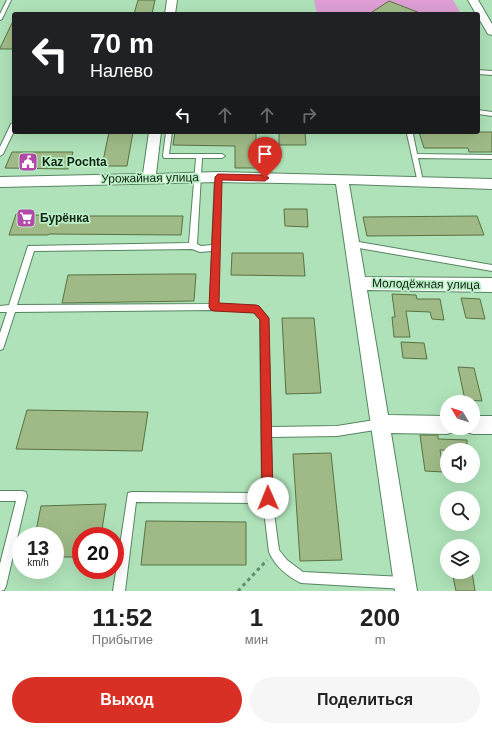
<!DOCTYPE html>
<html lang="ru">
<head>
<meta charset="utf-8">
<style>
	body { margin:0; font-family:Arial,sans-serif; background:#f6f6f6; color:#222; height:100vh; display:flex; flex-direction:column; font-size:15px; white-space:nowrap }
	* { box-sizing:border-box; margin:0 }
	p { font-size:13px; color:#767676 }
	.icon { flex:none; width:22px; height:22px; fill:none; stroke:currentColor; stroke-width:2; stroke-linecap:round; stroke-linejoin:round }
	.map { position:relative; height:591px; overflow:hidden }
	.panel { display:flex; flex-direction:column; background:#fff; flex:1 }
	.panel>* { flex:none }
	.guide { position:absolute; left:12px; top:12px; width:468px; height:122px; border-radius:4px; box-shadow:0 4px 16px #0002; background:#202124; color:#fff; overflow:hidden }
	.needle { width:26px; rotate:309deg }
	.buttons { position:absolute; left:440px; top:395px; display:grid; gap:8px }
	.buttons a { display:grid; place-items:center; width:40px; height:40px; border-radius:50%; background:#fff; box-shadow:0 4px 16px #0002; font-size:20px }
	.speed { position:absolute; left:12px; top:527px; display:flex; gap:8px; font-size:20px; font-weight:700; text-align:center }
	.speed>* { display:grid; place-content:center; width:52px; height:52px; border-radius:50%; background:#fff; box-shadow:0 4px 16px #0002; line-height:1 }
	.speed small { font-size:10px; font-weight:400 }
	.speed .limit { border:6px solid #d22; background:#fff; color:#111 }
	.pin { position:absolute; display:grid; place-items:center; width:34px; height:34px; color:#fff; margin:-41px -17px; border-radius:50% 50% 50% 0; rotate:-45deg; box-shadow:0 0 4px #0007 }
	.pin .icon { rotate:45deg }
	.me { position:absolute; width:44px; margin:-22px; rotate:359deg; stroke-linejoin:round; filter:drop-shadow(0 0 3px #0008) }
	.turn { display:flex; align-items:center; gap:14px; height:84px; padding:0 12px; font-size:18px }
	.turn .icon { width:52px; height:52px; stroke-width:2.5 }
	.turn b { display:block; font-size:28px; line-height:34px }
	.lanes { display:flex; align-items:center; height:38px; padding:0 12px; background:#0003; justify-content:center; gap:20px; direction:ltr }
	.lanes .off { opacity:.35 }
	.eta { display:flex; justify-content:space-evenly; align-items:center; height:68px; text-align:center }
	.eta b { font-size:24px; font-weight:700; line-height:28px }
	.cta { display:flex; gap:8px; margin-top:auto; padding:8px 12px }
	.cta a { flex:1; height:46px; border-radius:24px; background:#d93025; color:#fff; font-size:16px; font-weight:700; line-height:46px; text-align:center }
	.cta a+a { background:#f6f6f6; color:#222 }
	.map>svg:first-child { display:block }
	.green { fill:#dc9ed5 }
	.building { fill:#9fba87; stroke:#597241 }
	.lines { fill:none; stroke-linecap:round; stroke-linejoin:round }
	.service-casing { stroke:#568661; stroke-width:2 }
	.minor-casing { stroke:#568661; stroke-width:2 }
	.path { stroke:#668a6d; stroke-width:3; stroke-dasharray:3.5 3.5; stroke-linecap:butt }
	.service { fill:#fff; fill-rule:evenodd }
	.minor { fill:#fff; fill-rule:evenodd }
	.route { fill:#d93025; stroke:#8d1f18 }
	.labels { text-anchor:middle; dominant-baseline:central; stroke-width:3.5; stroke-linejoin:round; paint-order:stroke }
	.poi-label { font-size:12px; font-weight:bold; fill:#112516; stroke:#bcefc6; text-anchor:start }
	.street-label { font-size:12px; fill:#112516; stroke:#bcefc6 }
</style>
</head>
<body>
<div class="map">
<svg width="492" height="591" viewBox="0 0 492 591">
	<rect width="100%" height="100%" fill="#afe2b9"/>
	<path class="green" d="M 314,0 L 453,0 L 461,14 L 317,14 Z"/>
	<path class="building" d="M 138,0 L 155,0 L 152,14 L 134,14 Z
		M 389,1 L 420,13 L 420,14 L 369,14 Z
		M 14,19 L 14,49 L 0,49 L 0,48 Z
		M 109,132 L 133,132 L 127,166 L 102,166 Z
		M 175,132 L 256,132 L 256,168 L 235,168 L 235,146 L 173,145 Z
		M 279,132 L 305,132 L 306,145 L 279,145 Z
		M 419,132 L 492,132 L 492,152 L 469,152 L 468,148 L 424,148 Z
		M 12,152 L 73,152 L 68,169 L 5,168 Z
		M 284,209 L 307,209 L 308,227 L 285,226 Z
		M 16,214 L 54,216 L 183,216 L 181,235 L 49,234 L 48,235 L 9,235 Z
		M 477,216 L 484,235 L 367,236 L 363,217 Z
		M 232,253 L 303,253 L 305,276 L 231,275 Z
		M 174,274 L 196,274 L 194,301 L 62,303 L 68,275 Z
		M 392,294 L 416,295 L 417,299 L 440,299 L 444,320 L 432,319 L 430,312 L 406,311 L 410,337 L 394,337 L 392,317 L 395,317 Z
		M 461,298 L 480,299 L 485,319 L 466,318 Z
		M 282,318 L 314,318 L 321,393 L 286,394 Z
		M 401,342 L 424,343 L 427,359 L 403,358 Z
		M 458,367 L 474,368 L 482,401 L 465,400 Z
		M 27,410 L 148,412 L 142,451 L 16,449 Z
		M 420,435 L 438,435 L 438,439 L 467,440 L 467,450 L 440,450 L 444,472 L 425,471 Z
		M 331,453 L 342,560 L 300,561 L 293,454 Z
		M 106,504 L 101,536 L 81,536 L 81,557 L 55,557 L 55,536 L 35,536 L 41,506 Z
		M 146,521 L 246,522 L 246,565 L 141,565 Z
		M 452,572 L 472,572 L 475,591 L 456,591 Z"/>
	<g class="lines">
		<defs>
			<path id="service" d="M 7,0 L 11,0 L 2,19 L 0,20 L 0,14 Z
				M 478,70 L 492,71 L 492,75 L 478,74 Z
				M 478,110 L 492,112 L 492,116 L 478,114 Z
				M 14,122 L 14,131 L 3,154 L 0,156 L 0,147 L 11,124 Z
				M 166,132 L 172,132 L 169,154 L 222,154 L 225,156 L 222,158 L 202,158 L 197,244 L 201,246 L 212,245 L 215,177 L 218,175 L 220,175 L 221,177 L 218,304 L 256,306 L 259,307 L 268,318 L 271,427 L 337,426 L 381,419 L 384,421 L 386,424 L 384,427 L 381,429 L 337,436 L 271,437 L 272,498 L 279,550 L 287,560 L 303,572 L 404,577 L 408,579 L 410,583 L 408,587 L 404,589 L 301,583 C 288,577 274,565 269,552 L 263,503 L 136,502 L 125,591 L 113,591 L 128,493 L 132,492 L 262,493 L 260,319 L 254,312 L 214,310 L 15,312 L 4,346 L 3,349 L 0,350 L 0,333 L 7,312 L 0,312 L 0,306 L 9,305 L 28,246 L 189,243 L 196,158 L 164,158 L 163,156 ZM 192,249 L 200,252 L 212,251 L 210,304 L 17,305 L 34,251 Z
				M 410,132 L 413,134 L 417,154 L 492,155 L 492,159 L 418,158 L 423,181 L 420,183 L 418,183 L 407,134 Z
				M 353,241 L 492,265 L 492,271 L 353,247 L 349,244 Z
				M 0,491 L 22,491 L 26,492 L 27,496 L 6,586 L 4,590 L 0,591 L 0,564 L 16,501 L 0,501 Z"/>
			<path id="minor" d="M 167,0 L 177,0 L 175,14 L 165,14 Z
				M 468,0 L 478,0 L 492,24 L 492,35 L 488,34 L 478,17 L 478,14 L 476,14 Z
				M 149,132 L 161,132 L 156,174 L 218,172 L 492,179 L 492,189 L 349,184 L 365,277 L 492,278 L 492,292 L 367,290 L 388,415 L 447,416 L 447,428 L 455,428 L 454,432 L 447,434 L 391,433 L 417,591 L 395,591 L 336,184 L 218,182 L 0,187 L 0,177 L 143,174 Z
				M 473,416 L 492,416 L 492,434 L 473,434 L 466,432 L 465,428 L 473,428 Z"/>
		</defs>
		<use href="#service" class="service-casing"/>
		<use href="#minor" class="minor-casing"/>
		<path class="path" d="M 238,591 L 267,560"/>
		<use href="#service" class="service"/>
		<use href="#minor" class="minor"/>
	</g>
	<path class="route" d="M 218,174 L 265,175 L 269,178 L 265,181 L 222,180 L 219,303 L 256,305 L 259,306 L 269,318 L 273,498 L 272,503 L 268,504 L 263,503 L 262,498 L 260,320 L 254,313 L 214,311 L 211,310 L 209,307 L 215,177 Z"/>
	<defs>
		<symbol id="civic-square" viewBox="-11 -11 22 22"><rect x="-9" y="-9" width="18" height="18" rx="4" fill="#b248aa" stroke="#bcefc6"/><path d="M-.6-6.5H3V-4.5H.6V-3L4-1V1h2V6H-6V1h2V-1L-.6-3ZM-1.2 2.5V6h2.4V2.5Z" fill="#fff"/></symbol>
		<symbol id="supermarket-square" viewBox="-11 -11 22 22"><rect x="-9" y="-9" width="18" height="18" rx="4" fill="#b248aa" stroke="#bcefc6"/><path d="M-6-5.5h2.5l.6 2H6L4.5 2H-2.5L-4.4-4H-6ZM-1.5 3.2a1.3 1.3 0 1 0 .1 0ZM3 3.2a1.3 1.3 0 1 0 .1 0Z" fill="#fff"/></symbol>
	</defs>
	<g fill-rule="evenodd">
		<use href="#civic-square" x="17" y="151" width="22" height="22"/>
		<use href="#supermarket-square" x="15" y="207" width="22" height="22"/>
	</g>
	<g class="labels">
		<g class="poi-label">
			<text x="42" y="162">Kaz Pochta</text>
			<text x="40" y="218">Бурёнка</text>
		</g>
		<g class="street-label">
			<text transform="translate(150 178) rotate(-1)">Урожайная улица</text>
			<text transform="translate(426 284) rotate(1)">Молодёжная улица</text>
		</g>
	</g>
</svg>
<div class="buttons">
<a><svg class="needle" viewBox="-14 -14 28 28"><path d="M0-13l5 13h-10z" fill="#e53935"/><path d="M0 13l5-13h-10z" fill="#767676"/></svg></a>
<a><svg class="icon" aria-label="sound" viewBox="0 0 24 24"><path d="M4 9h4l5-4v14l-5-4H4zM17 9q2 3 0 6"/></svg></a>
<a><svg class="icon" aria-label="search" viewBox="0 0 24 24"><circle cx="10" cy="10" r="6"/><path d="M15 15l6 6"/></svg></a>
<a><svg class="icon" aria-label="layers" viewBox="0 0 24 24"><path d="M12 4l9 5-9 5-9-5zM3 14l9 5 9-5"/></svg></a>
</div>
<div class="speed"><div>13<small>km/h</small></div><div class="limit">20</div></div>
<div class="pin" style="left:265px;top:178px;background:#d93025"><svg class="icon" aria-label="arrive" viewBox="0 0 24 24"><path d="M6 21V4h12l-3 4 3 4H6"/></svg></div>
<svg class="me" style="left:268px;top:498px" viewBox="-20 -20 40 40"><circle r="19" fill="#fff"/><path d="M0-13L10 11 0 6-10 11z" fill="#d93025"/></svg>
<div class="guide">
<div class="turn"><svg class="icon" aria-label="left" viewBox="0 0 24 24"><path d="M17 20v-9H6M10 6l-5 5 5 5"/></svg><div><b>70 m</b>Налево</div></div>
<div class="lanes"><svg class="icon" aria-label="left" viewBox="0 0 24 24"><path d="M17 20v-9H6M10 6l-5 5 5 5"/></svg><svg class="icon off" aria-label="ahead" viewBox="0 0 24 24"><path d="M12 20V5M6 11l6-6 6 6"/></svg><svg class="icon off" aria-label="ahead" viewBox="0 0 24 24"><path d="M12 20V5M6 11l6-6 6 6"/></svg><svg class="icon off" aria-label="right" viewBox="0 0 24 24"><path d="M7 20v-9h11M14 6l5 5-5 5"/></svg></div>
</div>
</div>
<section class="panel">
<div class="eta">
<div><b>11:52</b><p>Прибытие</p></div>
<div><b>1</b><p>мин</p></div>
<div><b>200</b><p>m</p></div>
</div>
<div class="cta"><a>Выход</a><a>Поделиться</a></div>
</section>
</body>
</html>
